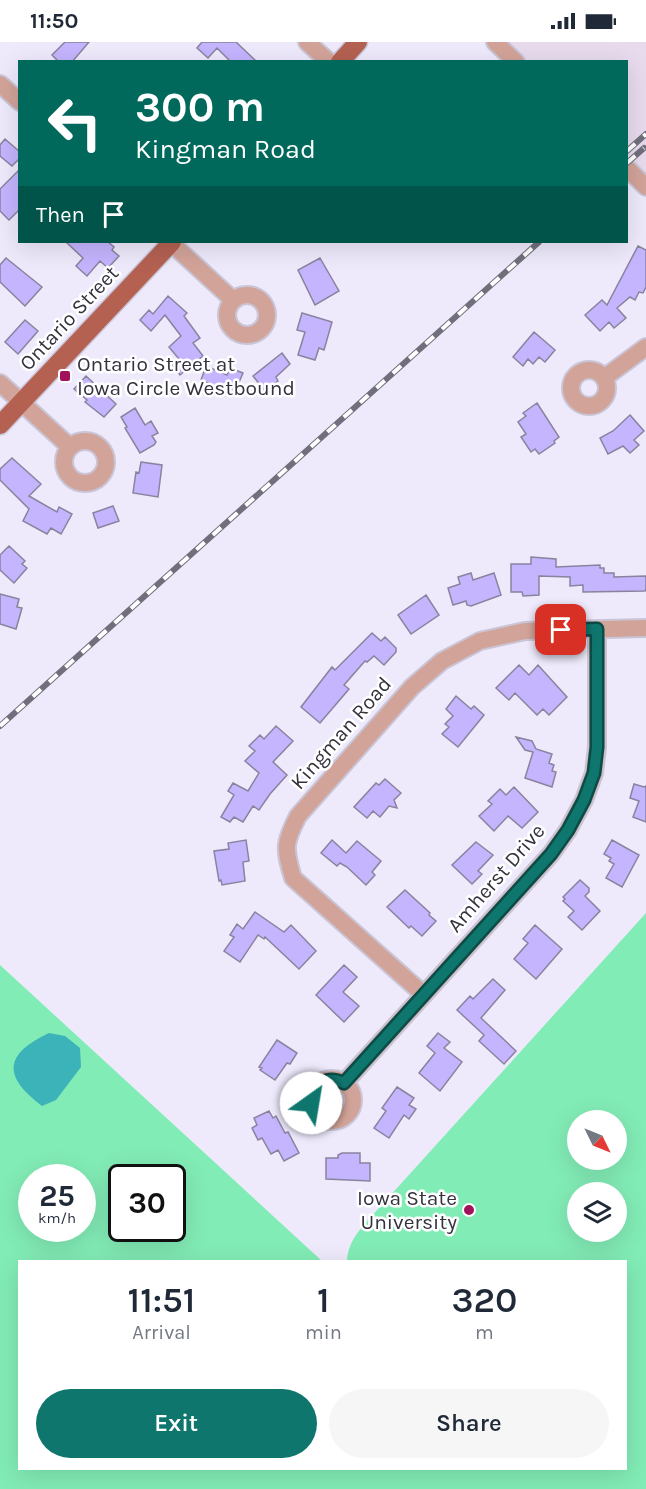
<!DOCTYPE html>
<html lang="en">
<head>
<meta charset="utf-8">
<style>
	body { margin:0; font-family:Karla,sans-serif; background:#f6f6f7; color:#1f2937; height:100vh; display:flex; flex-direction:column; font-size:22px; white-space:nowrap }
	* { box-sizing:border-box; margin:0 }
	p { font-size:20px; color:#747a83 }
	.icon { flex:none; width:33px; height:33px; fill:none; stroke:currentColor; stroke-width:2; stroke-linecap:round; stroke-linejoin:round }
	.map { position:relative; flex:1; overflow:hidden }
	.panel { position:absolute; left:18px; top:1218px; width:609px; height:210px; display:flex; flex-direction:column; background:#fff; border-radius:0px; box-shadow:0 6px 24px #0002 }
	.panel>* { flex:none }
	.top-card { position:absolute; left:18px; top:18px; width:610px; height:183px; border-radius:0px; box-shadow:0 6px 24px #0002; background:#00695c; color:#fff; overflow:hidden }
	.needle { width:39px; rotate:133deg }
	.buttons { position:absolute; left:567px; top:1068px; display:grid; gap:12px }
	.buttons a { display:grid; place-items:center; width:60px; height:60px; border-radius:50%; background:#fff; box-shadow:0 6px 24px #0002; font-size:30px }
	.speed { position:absolute; left:18px; top:1122px; display:flex; gap:12px; font-size:30px; font-weight:700; text-align:center }
	.speed>* { display:grid; place-content:center; width:78px; height:78px; border-radius:50%; background:#fff; box-shadow:0 6px 24px #0002; line-height:1 }
	.speed small { font-size:15px; font-weight:400 }
	.speed .limit { border:3px solid #111; border-radius:9px; background:#fff; color:#111 }
	.pin { position:absolute; display:grid; place-items:center; width:51px; height:51px; color:#fff; margin:-26px; border-radius:12px; box-shadow:0 3px 9px #0006 }
	.me { position:absolute; width:66px; margin:-33px; rotate:32deg; stroke-linejoin:round; filter:drop-shadow(0 0 4px #0008) }
	.turn { display:flex; align-items:center; gap:21px; height:126px; padding:0 18px; font-size:27px }
	.turn .icon { width:78px; height:78px; stroke-width:2.5 }
	.turn b { display:block; font-size:42px; line-height:51px }
	.then { display:flex; align-items:center; height:57px; padding:0 18px; background:#0003; gap:12px; font-size:22px }
	.eta { display:flex; justify-content:space-evenly; align-items:center; height:102px; text-align:center }
	.eta b { font-size:36px; font-weight:600; line-height:42px }
	.action { display:flex; gap:12px; margin-top:auto; padding:12px 18px }
	.action a { flex:1; height:69px; border-radius:36px; background:#0f766e; color:#fff; font-size:24px; font-weight:600; line-height:69px; text-align:center }
	.action a+a { background:#f6f6f7; color:#1f2937 }
	.status { display:flex; justify-content:space-between; align-items:center; height:42px; padding:0 30px; background:#fff; direction:ltr }
	.status svg { height:16px; fill:currentColor }
	.map>svg:first-child { display:block }
	.education { fill:#e7dbed }
	.green { fill:#82ecb6; fill-rule:evenodd }
	.water { fill:#3bb3b8 }
	.building { fill:#c5b4fe; stroke:#89839e; stroke-width:1.5 }
	.lines { fill:none; stroke-linecap:round; stroke-linejoin:round }
	.minor-casing { stroke:#c9c5d6; stroke-width:20 }
	.major-casing { stroke:#c9c5d6; stroke-width:21 }
	.minor { stroke:#d2a399; stroke-width:16 }
	.major { stroke:#b46152; stroke-width:18 }
	.rail-casing { stroke:#726f7c; stroke-width:6 }
	.rail { stroke:#fff; stroke-width:4; stroke-dasharray:11; stroke-linecap:butt }
	.route-casing { stroke:#0a4d48; stroke-width:15 }
	.route { stroke:#0f766e; stroke-width:10 }
	.poi-dot { fill:#a1125a; stroke:#fff; stroke-width:2 }
	.labels { text-anchor:middle; dominant-baseline:central; stroke-width:5; stroke-linejoin:round; paint-order:stroke }
	.street-label { font-size:21px; fill:#34323d; stroke:#fff }
	.poi-label { font-size:21px; fill:#34323d; stroke:#fff; text-anchor:start }
</style>
</head>
<body>
<div class="status"><b>11:50</b><svg viewBox="0 0 49 12"><path d="M0 12V9h3v3zM5 12V6h3v6zM10 12V3h3v9zM15 12V0h3v12zM26 1h20v11H26zM47 4h2v5h-2z"/></svg></div>
<div class="map">
<svg width="646" height="1447" viewBox="0 0 646 1447">
	<rect width="100%" height="100%" fill="#eeeafc"/>
	<path class="education" d="M 506,0 L 646,0 L 646,134 L 627,115 L 627,20 L 527,19 Z"/>
	<path class="green" d="M 646,871 L 646,1447 L 0,1447 L 0,923 L 322,1219 L 20,1220 L 20,1426 L 626,1426 L 626,1220 L 347,1219 C 348,1197 364,1183 378,1167 ZM 578,1078 L 616,1078 L 616,1118 L 578,1118 ZM 32,1136 L 82,1136 L 82,1186 L 32,1186 ZM 122,1136 L 172,1136 L 172,1186 L 122,1186 ZM 578,1150 L 616,1150 L 616,1190 L 578,1190 Z"/>
	<path class="water" d="M 49,991 L 65,994 L 80,1006 L 81,1025 L 56,1058 L 42,1064 C 2,1034 4,1012 49,991 Z"/>
	<path class="building" d="M 65,0 L 89,0 L 72,20 L 59,20 L 52,13 Z
		M 202,0 L 236,0 L 257,20 L 231,20 L 217,6 L 208,16 L 197,6 Z
		M 5,97 L 20,110 L 20,116 L 12,124 L 0,114 L 0,103 Z
		M 20,127 L 20,167 L 9,178 L 0,169 L 0,147 Z
		M 66,200 L 108,200 L 114,205 L 112,208 L 119,214 L 108,226 L 100,219 L 87,234 L 76,224 L 83,216 Z
		M 638,204 L 646,208 L 646,245 L 643,251 L 639,250 L 635,258 L 630,255 L 617,266 L 626,276 L 614,286 L 609,280 L 600,289 L 585,273 L 602,258 L 607,263 Z
		M 6,216 L 42,245 L 25,264 L 0,240 L 0,223 Z
		M 320,216 L 339,249 L 315,263 L 298,228 Z
		M 168,254 L 187,271 L 184,274 L 200,296 L 193,301 L 203,314 L 180,333 L 172,322 L 179,317 L 169,305 L 181,294 L 165,273 L 151,289 L 140,278 L 149,268 L 153,272 Z
		M 302,271 L 332,280 L 324,308 L 319,306 L 315,318 L 298,313 L 305,290 L 297,288 Z
		M 25,278 L 38,289 L 18,312 L 5,300 Z
		M 534,290 L 555,308 L 545,320 L 539,315 L 533,322 L 528,317 L 523,324 L 513,315 Z
		M 282,311 L 290,322 L 276,335 L 278,339 L 265,349 L 253,334 Z
		M 206,324 L 227,333 L 230,326 L 243,331 L 234,352 L 201,338 Z
		M 86,334 L 116,362 L 104,375 L 85,360 L 87,358 L 74,347 Z
		M 537,361 L 559,395 L 554,399 L 555,401 L 539,412 L 535,407 L 531,410 L 521,395 L 526,392 L 518,380 L 526,374 L 523,371 Z
		M 135,366 L 145,383 L 151,379 L 158,391 L 152,394 L 156,400 L 154,403 L 140,411 L 125,386 L 127,385 L 121,375 Z
		M 630,373 L 644,389 L 634,398 L 639,403 L 630,411 L 623,404 L 608,412 L 600,396 L 613,389 Z
		M 12,416 L 41,442 L 29,454 L 57,470 L 59,465 L 72,472 L 61,492 L 51,486 L 47,492 L 23,479 L 29,467 L 0,438 L 0,427 Z
		M 141,420 L 162,423 L 158,455 L 133,451 L 136,430 L 139,431 Z
		M 113,464 L 119,479 L 98,486 L 93,471 Z
		M 9,504 L 25,519 L 22,522 L 27,526 L 14,541 L 0,528 L 0,513 Z
		M 531,515 L 556,517 L 556,525 L 600,523 L 600,526 L 604,526 L 604,531 L 614,531 L 614,535 L 646,534 L 646,547 L 645,549 L 583,550 L 583,543 L 570,544 L 570,535 L 539,534 L 539,553 L 523,554 L 522,550 L 511,550 L 511,522 L 531,522 Z
		M 471,531 L 473,538 L 494,531 L 501,553 L 471,564 L 467,563 L 466,559 L 453,563 L 448,546 L 460,542 L 458,535 Z
		M 0,552 L 19,557 L 17,565 L 22,566 L 16,587 L 0,582 Z
		M 426,553 L 439,573 L 411,592 L 398,573 Z
		M 372,591 L 381,599 L 385,595 L 396,606 L 396,610 L 384,623 L 374,614 L 367,620 L 365,619 L 344,643 L 349,647 L 320,681 L 301,665 L 332,625 L 335,628 Z
		M 519,623 L 529,633 L 538,623 L 567,655 L 549,673 L 543,667 L 537,673 L 515,651 L 509,658 L 496,646 Z
		M 456,654 L 471,667 L 474,664 L 484,673 L 458,705 L 442,692 L 449,685 L 445,682 L 453,674 L 446,667 Z
		M 276,684 L 293,699 L 273,720 L 287,733 L 270,752 L 259,768 L 253,764 L 243,780 L 234,775 L 230,780 L 221,775 L 234,753 L 228,749 L 233,741 L 248,749 L 259,731 L 245,719 L 255,709 L 249,704 L 260,693 L 264,697 Z
		M 516,695 L 532,699 L 536,707 L 552,712 L 549,721 L 554,723 L 552,729 L 556,730 L 552,745 L 525,736 L 533,710 L 525,708 Z
		M 385,737 L 401,751 L 394,758 L 397,766 L 389,764 L 380,775 L 373,769 L 367,776 L 354,765 L 376,741 L 379,743 Z
		M 634,742 L 644,745 L 646,744 L 646,780 L 633,775 L 639,759 L 630,756 Z
		M 514,745 L 538,770 L 522,786 L 508,774 L 494,789 L 479,774 L 492,762 L 488,759 L 500,747 L 506,753 Z
		M 246,798 L 249,819 L 243,820 L 245,839 L 222,843 L 221,838 L 219,839 L 214,809 L 229,807 L 228,801 Z
		M 332,798 L 346,811 L 357,799 L 381,819 L 372,830 L 375,833 L 366,843 L 347,825 L 340,821 L 337,824 L 321,811 Z
		M 612,798 L 639,813 L 622,845 L 606,836 L 614,822 L 609,819 L 611,816 L 604,812 Z
		M 476,800 L 493,813 L 478,829 L 482,832 L 472,842 L 452,823 Z
		M 580,838 L 589,846 L 589,850 L 585,854 L 600,869 L 582,888 L 568,875 L 574,869 L 563,859 L 565,857 L 563,855 Z
		M 405,848 L 430,871 L 429,873 L 436,879 L 422,894 L 411,884 L 409,886 L 387,865 Z
		M 255,870 L 284,890 L 291,883 L 316,909 L 299,927 L 265,895 L 264,897 L 258,893 L 240,920 L 224,909 L 234,895 L 230,893 L 237,882 L 243,887 Z
		M 535,883 L 562,907 L 536,937 L 514,917 L 528,901 L 523,897 Z
		M 344,923 L 357,935 L 343,950 L 359,964 L 344,980 L 316,953 Z
		M 493,937 L 505,948 L 481,976 L 516,1009 L 504,1022 L 479,999 L 484,993 L 457,968 L 470,954 L 473,957 Z
		M 438,991 L 450,1000 L 444,1006 L 462,1020 L 440,1049 L 419,1031 L 435,1011 L 427,1004 Z
		M 277,998 L 297,1011 L 290,1022 L 287,1021 L 275,1038 L 260,1028 L 262,1026 L 259,1025 Z
		M 397,1045 L 414,1056 L 409,1063 L 416,1067 L 409,1077 L 404,1073 L 389,1096 L 374,1086 L 386,1069 L 382,1066 Z
		M 269,1069 L 273,1076 L 276,1074 L 285,1091 L 288,1090 L 299,1111 L 284,1119 L 278,1108 L 271,1112 L 262,1096 L 258,1098 L 252,1086 L 257,1083 L 254,1076 Z
		M 342,1111 L 360,1111 L 360,1121 L 370,1121 L 370,1139 L 326,1137 L 326,1116 L 338,1116 L 338,1113 Z"/>
	<g class="lines">
		<defs>
			<path id="minor" d="M 307,0 L 329,20
				M 495,0 L 516,20
				M 0,42 L 20,60
				M 627,126 L 646,145
				M 170,200 L 233,258
				M227 273a20 20 0 1 1 40 0a20 20 0 1 1-40 0Z
				M571 346a18 18 0 1 1 36 0a18 18 0 1 1-36 0Z
				M 604,336 L 646,305
				M 0,341 L 70,405
				M64 420a21 21 0 1 1 42 0a21 21 0 1 1-42 0Z
				M 423,952 L 293,836 C 284,806 284,801 298,774 L 412,645 L 442,619 L 480,599 L 525,589 L 646,586
				M311 1058a21 21 0 1 1 42 0a21 21 0 1 1-42 0Z
				M 344,1041 L 551,812 L 568,788 L 584,758 L 594,731 L 597,705 L 597,587"/>
			<path id="major" d="M 340,20 L 358,0
				M 0,383 L 172,200"/>
		</defs>
		<use href="#minor" class="minor-casing"/>
		<use href="#major" class="major-casing"/>
		<use href="#minor" class="minor"/>
		<use href="#major" class="major"/>
		<defs>
			<path id="rail" d="M 627,109 L 646,92
				M 627,121 L 644,106
				M 0,684 L 539,200"/>
		</defs>
		<use href="#rail" class="rail-casing"/>
		<use href="#rail" class="rail"/>
	</g>
	<g class="lines">
		<defs>
			<path id="route" d="M 311,1061 C 312,1042 327,1033 344,1041 L 551,812 L 568,788 L 584,758 L 594,731 L 597,705 L 597,587 L 561,588"/>
		</defs>
		<use href="#route" class="route-casing"/>
		<use href="#route" class="route"/>
	</g>
	<g class="poi-dot">
		<rect x="59" y="328" width="12" height="12" rx="3"/>
		<circle cx="469" cy="1168" r="6"/>
	</g>
	<g class="labels">
		<g class="street-label">
			<text transform="translate(69 276) rotate(-47)">Ontario Street</text>
			<text transform="translate(341 691) rotate(-49)">Kingman Road</text>
			<text transform="translate(496 836) rotate(-49)">Amherst Drive</text>
		</g>
		<g class="poi-label">
			<text x="77" y="322">Ontario Street at<tspan x="77" dy="24">Iowa Circle Westbound</tspan></text>
			<text x="457" y="1156" text-anchor="end">Iowa State<tspan x="457" dy="24">University</tspan></text>
		</g>
	</g>
</svg>
<div class="buttons">
<a><svg class="needle" viewBox="-14 -14 28 28"><path d="M0-13l5 13h-10z" fill="#e53935"/><path d="M0 13l5-13h-10z" fill="#747a83"/></svg></a>
<a><svg class="icon" aria-label="layers" viewBox="0 0 24 24"><path d="M12 4l9 5-9 5-9-5zM3 14l9 5 9-5"/></svg></a>
</div>
<div class="speed"><div>25<small>km/h</small></div><div class="limit">30</div></div>
<div class="pin" style="left:561px;top:588px;background:#d93025"><svg class="icon" aria-label="arrive" viewBox="0 0 24 24"><path d="M6 21V4h12l-3 4 3 4H6"/></svg></div>
<svg class="me" style="left:311px;top:1061px" viewBox="-20 -20 40 40"><circle r="19" fill="#fff"/><path d="M0-13L10 11 0 6-10 11z" fill="#0f766e"/></svg>
<div class="top-card">
<div class="turn"><svg class="icon" aria-label="left" viewBox="0 0 24 24"><path d="M17 20v-9H6M10 6l-5 5 5 5"/></svg><div><b>300 m</b>Kingman Road</div></div>
<div class="then">Then<svg class="icon" aria-label="arrive" viewBox="0 0 24 24"><path d="M6 21V4h12l-3 4 3 4H6"/></svg></div>
</div>
<section class="panel">
<div class="eta">
<div><b>11:51</b><p>Arrival</p></div>
<div><b>1</b><p>min</p></div>
<div><b>320</b><p>m</p></div>
</div>
<div class="action"><a>Exit</a><a>Share</a></div>
</section>
</div>
</body>
</html>
